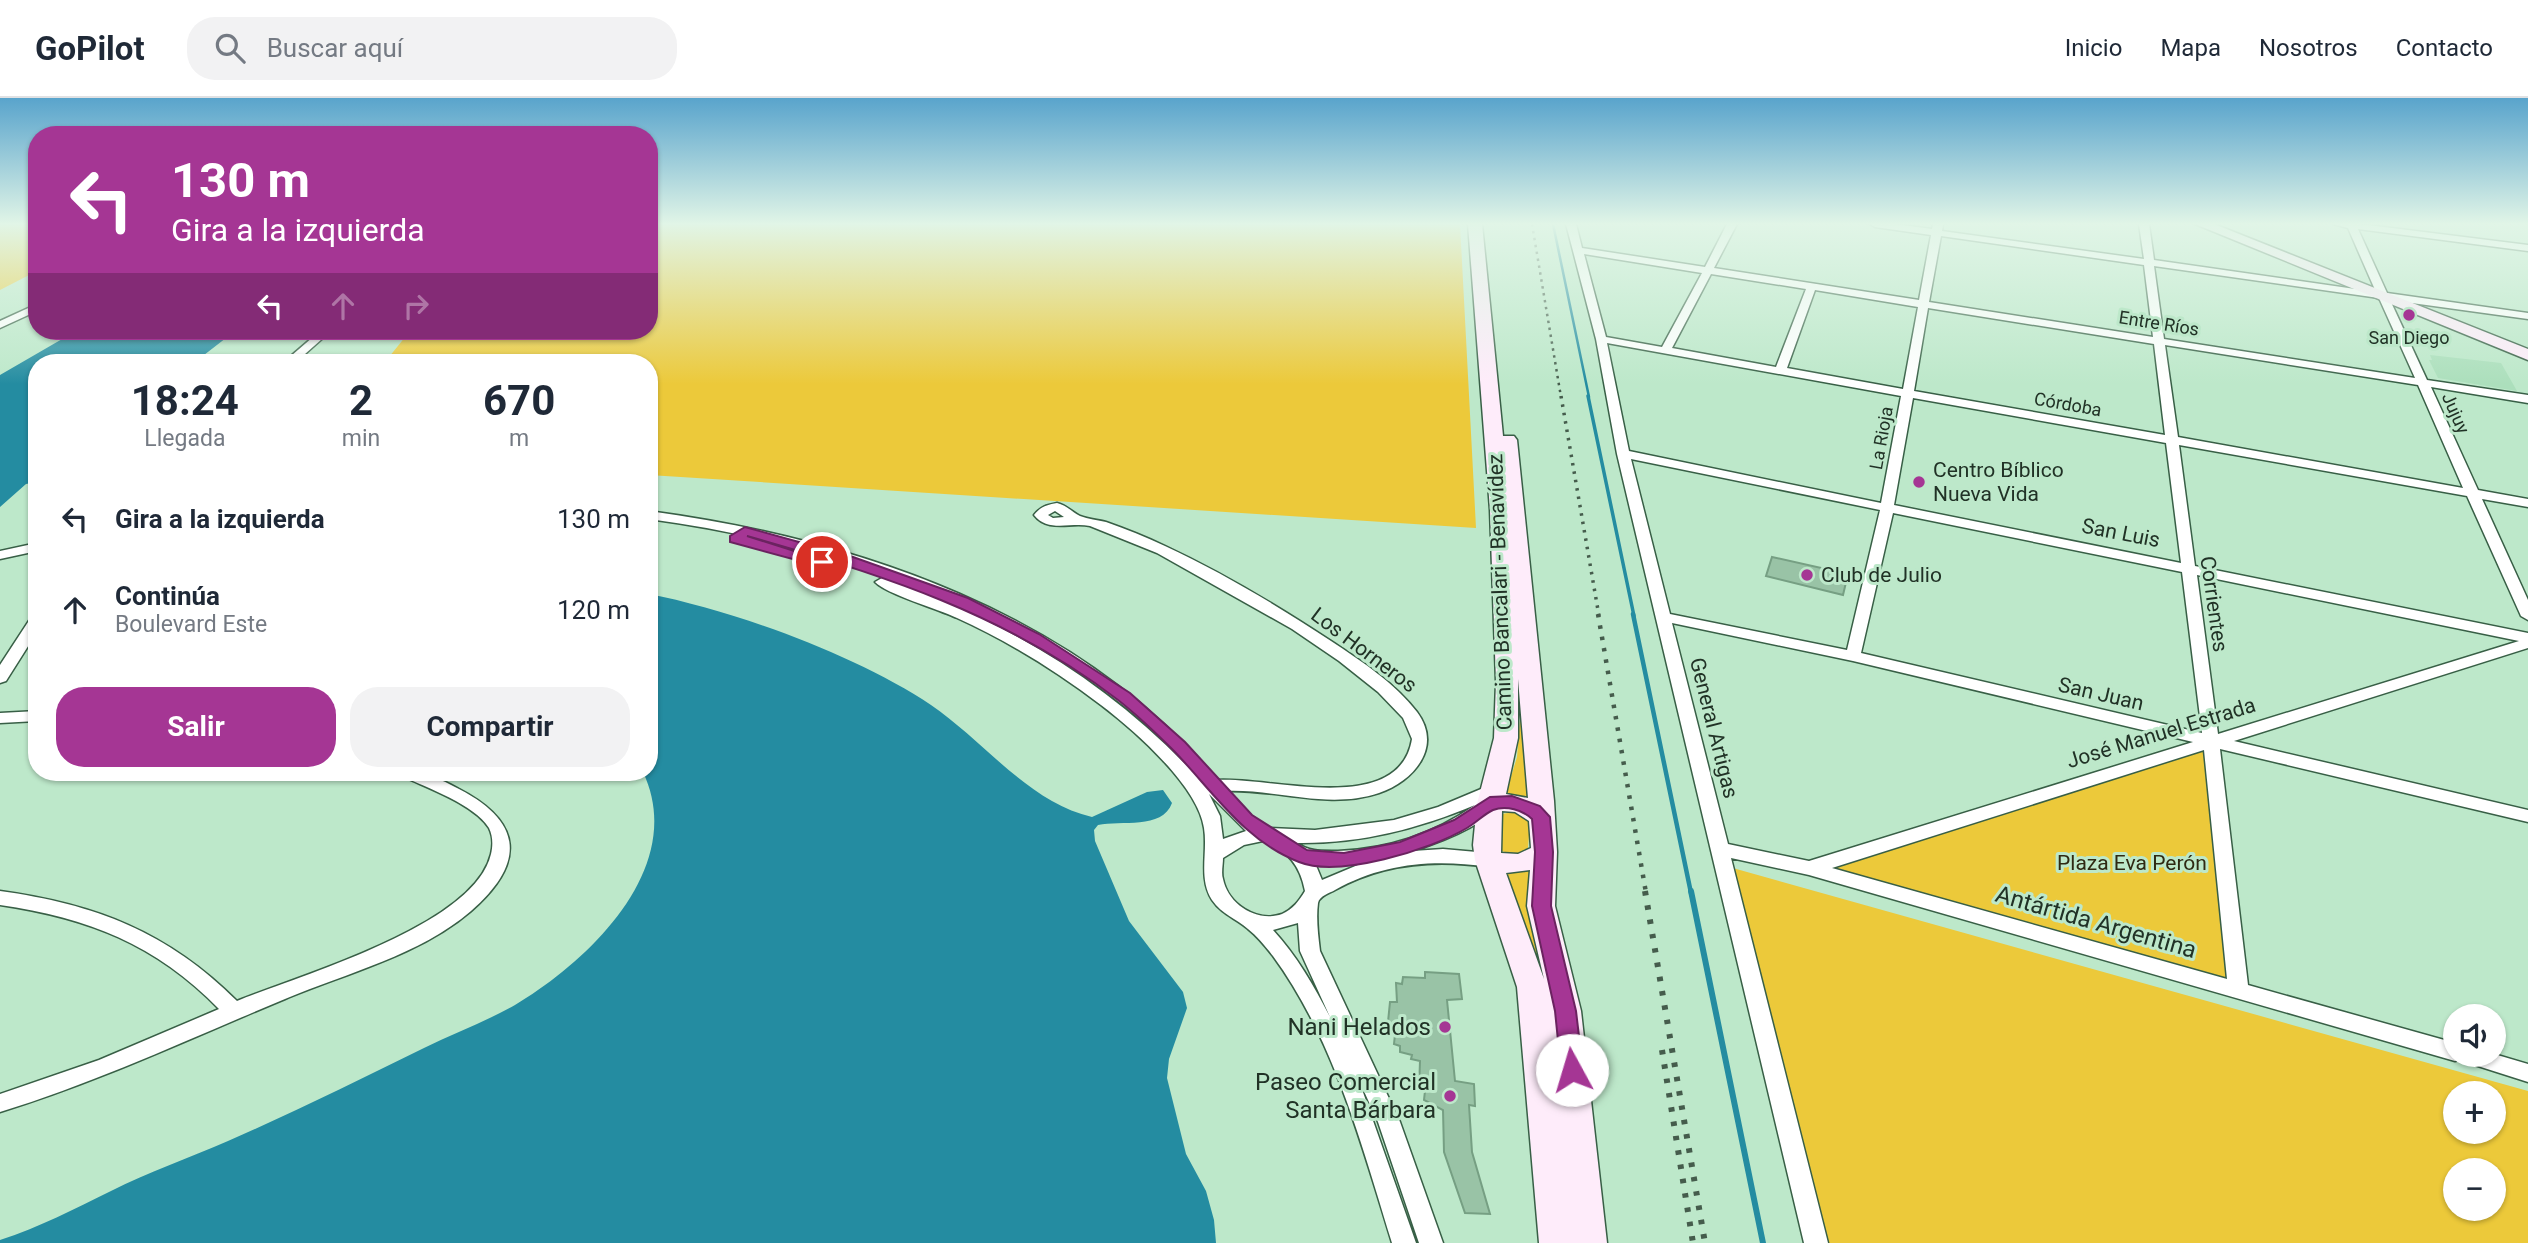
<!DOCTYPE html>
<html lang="es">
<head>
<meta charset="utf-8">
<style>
	body { margin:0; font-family:Roboto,sans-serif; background:#f2f2f3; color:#1f2937; height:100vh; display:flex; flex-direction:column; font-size:26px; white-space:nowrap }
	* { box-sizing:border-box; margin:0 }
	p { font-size:23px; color:#747a83 }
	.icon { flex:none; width:38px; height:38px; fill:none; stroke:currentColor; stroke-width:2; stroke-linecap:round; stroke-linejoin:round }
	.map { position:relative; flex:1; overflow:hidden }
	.panel { position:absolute; left:28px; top:256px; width:630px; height:427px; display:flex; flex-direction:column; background:#fff; border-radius:28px; box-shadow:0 2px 5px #0004 }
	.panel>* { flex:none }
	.banner { position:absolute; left:28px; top:28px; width:630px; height:214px; border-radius:28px; box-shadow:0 2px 5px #0004; background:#a53694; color:#fff; overflow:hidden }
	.fabs { position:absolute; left:2443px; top:906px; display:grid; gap:14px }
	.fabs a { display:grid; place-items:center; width:63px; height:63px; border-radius:50%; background:#fff; box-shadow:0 2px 5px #0004; font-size:35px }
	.pin { position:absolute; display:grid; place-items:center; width:60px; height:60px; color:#fff; margin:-30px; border:4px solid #fff; border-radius:50%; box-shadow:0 2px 7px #0007 }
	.me { position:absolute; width:77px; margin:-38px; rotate:354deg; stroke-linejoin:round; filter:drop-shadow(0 0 5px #0008) }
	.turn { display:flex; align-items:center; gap:24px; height:147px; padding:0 28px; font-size:32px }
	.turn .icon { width:91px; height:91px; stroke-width:2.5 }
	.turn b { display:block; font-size:49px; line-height:60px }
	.lanes { display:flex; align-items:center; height:66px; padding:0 28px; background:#0003; justify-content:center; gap:35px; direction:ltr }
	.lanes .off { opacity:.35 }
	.eta { display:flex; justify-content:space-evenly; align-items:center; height:119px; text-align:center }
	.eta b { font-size:42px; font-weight:700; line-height:49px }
	.action { display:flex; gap:14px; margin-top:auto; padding:14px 28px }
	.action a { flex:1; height:80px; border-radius:28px; background:#a53694; color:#fff; font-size:28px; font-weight:700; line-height:80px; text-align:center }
	.action a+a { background:#f2f2f3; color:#1f2937 }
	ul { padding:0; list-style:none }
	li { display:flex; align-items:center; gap:21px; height:91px; padding:0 28px }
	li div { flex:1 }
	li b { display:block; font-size:26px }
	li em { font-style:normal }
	header { display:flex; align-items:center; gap:42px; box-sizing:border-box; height:98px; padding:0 35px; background:#fff; border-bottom:2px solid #e0e1e3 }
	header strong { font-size:33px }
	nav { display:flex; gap:38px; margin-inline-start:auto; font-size:24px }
	.search { width:490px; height:63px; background:#f2f2f3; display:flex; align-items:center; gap:18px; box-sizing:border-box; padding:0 24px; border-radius:28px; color:#747a83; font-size:26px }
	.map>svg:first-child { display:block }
	.built { fill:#acdfbc }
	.green { fill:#ecc93a; fill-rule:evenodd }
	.water { fill:#248ca1 }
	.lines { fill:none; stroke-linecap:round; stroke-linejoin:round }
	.stream-far3 { stroke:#248ca1; stroke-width:2.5 }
	.stream-far2 { stroke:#248ca1; stroke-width:3.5 }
	.stream-far1 { stroke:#248ca1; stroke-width:4.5 }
	.stream { stroke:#248ca1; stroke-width:6 }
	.building { fill:#99c3a6; stroke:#769f83; stroke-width:2 }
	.street-casing { stroke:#385f46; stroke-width:3 }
	.secondary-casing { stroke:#385f46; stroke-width:3 }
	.street { fill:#fff; fill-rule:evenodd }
	.secondary { fill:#feecfa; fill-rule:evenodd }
	.rail-far3 { stroke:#455c4c; stroke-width:2.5; stroke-dasharray:2.5 4.5; stroke-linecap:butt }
	.rail-far2 { stroke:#455c4c; stroke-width:3.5; stroke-dasharray:2.5 6; stroke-linecap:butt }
	.rail-far1 { stroke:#455c4c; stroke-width:4.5; stroke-dasharray:3.5 8; stroke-linecap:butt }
	.rail { stroke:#455c4c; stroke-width:6; stroke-dasharray:4.5 10; stroke-linecap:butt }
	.route { fill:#a53694; stroke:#6b2360; stroke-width:2 }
	.poi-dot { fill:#a53694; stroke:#bde8ca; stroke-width:2.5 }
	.labels { text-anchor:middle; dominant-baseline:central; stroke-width:6; stroke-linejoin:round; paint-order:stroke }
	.far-street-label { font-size:18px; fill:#213226; stroke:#bde8ca }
	.far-poi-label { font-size:18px; fill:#213226; stroke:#bde8ca }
	.poi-label { font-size:21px; fill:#213226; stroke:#bde8ca; text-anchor:start }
	.street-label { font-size:21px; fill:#213226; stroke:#bde8ca }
	.park-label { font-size:21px; fill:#2f2912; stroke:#bde8ca }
	.near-street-label { font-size:24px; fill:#213226; stroke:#bde8ca }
	.near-poi-label { font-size:24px; fill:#213226; stroke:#bde8ca; text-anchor:end }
</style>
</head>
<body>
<header>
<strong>GoPilot</strong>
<div class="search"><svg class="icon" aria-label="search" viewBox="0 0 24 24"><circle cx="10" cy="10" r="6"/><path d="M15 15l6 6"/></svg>Buscar aquí</div>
<nav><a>Inicio</a><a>Mapa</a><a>Nosotros</a><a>Contacto</a></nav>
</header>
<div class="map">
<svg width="2528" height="1145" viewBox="0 0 2528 1145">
	<rect width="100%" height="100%" fill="#bde8ca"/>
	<path class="built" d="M 2430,257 L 2501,265 L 2517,293 L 2438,280 L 2429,262 L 2432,262 Z"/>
	<path class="green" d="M 0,126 L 37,126 L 37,173 L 0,192 Z
		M 649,126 L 1460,126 L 1476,430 L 649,377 L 649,264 L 385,264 L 410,233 L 649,233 Z
		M 1480,126 L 1482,126 L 1519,512 L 1524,659 L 1530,697 L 1528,700 L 1506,695 L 1517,659 L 1520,621 L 1514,512 Z
		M 2211,643 L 2238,892 L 1809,770 Z
		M 1515,714 L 1530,725 L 1528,750 L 1517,757 L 1501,753 L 1501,716 Z
		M 1715,765 L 2528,993 L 2528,1145 L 1814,1145 ZM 2455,996 L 2494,996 L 2494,1034 L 2455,1034 ZM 2455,1073 L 2494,1073 L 2494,1111 L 2455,1111 Z
		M 1506,772 L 1531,773 L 1557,926 L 1501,773 Z"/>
	<path class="water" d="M 76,233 L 235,233 L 195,264 L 37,264 L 37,384 L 26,386 L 0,409 L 0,277 Z
		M 649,496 C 736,513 858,558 931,607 C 984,643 1028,704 1092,719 L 1147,694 L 1163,692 L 1172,705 C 1162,732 1121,722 1098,727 L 1094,732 L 1095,743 L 1129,823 L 1183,894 L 1187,910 L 1169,961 L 1167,980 L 1186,1056 L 1206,1093 L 1214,1122 L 1216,1145 L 0,1145 L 0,1142 C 40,1129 74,1111 111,1093 C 149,1074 189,1060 228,1043 C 294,1014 359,982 424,950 C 454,935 485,924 515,907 C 589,863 688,769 643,674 L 649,674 Z"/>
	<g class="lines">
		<path class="stream-far3" d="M 1553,126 L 1589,299"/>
		<path class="stream-far2" d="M 1588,298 L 1634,518"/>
		<path class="stream-far1" d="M 1633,516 L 1691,795"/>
		<path class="stream" d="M 1691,793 L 1763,1145"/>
	</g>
	<path class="building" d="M 1772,459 L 1848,476 L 1843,497 L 1766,478 Z
		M 1425,874 L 1459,876 L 1462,901 L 1447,902 L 1455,983 L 1474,986 L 1475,1008 L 1469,1007 L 1472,1054 L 1490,1116 L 1465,1115 L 1444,1054 L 1443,1012 L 1424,1002 L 1425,993 L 1419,992 L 1420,963 L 1411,961 L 1412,957 L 1400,954 L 1400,948 L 1394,946 L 1396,927 L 1388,924 L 1390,904 L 1397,904 L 1396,885 L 1402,886 L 1403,879 L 1425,880 Z"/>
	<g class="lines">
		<defs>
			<path id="street" d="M 1566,126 L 1576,126 L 1582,150 L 1705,169 L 1727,126 L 1737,126 L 1714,170 L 1919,202 L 1931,137 L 1875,129 L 1870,126 L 1895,126 L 1932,131 L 1933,126 L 1943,126 L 1942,133 L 2144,161 L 2139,126 L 2149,126 L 2154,162 L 2376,194 L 2348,130 L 2333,126 L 2360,126 L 2528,147 L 2528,153 L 2358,131 L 2387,195 L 2528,215 L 2528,221 L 2390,202 L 2427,282 L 2528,297 L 2528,305 L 2431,289 L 2478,392 L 2528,401 L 2528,409 L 2482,401 L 2528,502 L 2528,522 L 2521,518 L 2467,398 L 2179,347 L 2195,468 L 2528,535 L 2528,550 L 2234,643 L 2528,712 L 2528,724 L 2220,651 L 2248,887 L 2455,945 L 2455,957 L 2494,956 L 2528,966 L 2528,984 L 2459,962 L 2455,963 L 1809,777 L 1731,760 L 1828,1145 L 1804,1145 L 1617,356 L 1596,241 ZM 1941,138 L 2144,167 L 2153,239 L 1929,204 ZM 1584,156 L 1702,175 L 1662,249 L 1606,239 ZM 2154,168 L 2379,200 L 2415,280 L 2164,241 ZM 1711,176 L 1806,191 L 1776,269 L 1672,250 ZM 1815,192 L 1918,209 L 1903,291 L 1787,270 ZM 1928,210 L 2154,246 L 2165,337 L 1914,293 ZM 1607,245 L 1901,298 L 1881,405 L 1629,353 ZM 2165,247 L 2418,287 L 2463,390 L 2178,339 ZM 1913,300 L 2166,345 L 2181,465 L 1894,407 ZM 1631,361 L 1880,412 L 1847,552 L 1670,516 ZM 1893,415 L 2182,474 L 2202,635 L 1861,555 ZM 2197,477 L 2519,543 L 2218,636 ZM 1672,525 L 1853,563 L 2193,644 L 1809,763 L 1728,746 ZM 2204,652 L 2227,881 L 1832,770 Z
				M 37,206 L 37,213 L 0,230 L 0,223 Z
				M 320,233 L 331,233 L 296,264 L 284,264 Z
				M 1057,405 C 1066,407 1072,414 1080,418 C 1088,421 1098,422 1106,424 C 1126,431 1146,439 1165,448 C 1223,475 1278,508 1331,543 C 1361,563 1395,585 1417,614 C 1443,649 1414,683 1379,695 C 1328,712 1278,691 1226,693 L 1246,714 L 1269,730 L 1315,732 L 1394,722 L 1438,709 L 1493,686 L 1499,688 L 1502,692 L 1491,700 L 1499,706 C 1484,728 1438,745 1413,753 L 1443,751 L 1488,755 L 1495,757 L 1497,762 L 1495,767 L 1488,769 C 1435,761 1383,765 1335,792 C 1330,795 1319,798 1318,805 C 1316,820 1318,837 1320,853 L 1400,1024 L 1443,1145 L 1419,1145 L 1378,1024 L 1358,980 L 1416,1145 L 1392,1145 C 1362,1048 1334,941 1273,858 C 1266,849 1257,838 1248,831 C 1236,820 1222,817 1212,802 C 1198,780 1208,754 1204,730 C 1198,688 1134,632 1101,607 C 1056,573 1008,543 957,520 C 938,511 886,496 875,484 L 882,480 C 906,486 929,497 952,507 C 1041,545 1120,599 1188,669 C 1163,639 1133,614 1102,591 C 971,493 810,443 649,421 L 649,413 C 857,441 1079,516 1217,682 C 1269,678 1399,720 1412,641 L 1403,620 L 1378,594 L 1339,563 L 1292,531 L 1157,455 L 1090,428 C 1070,424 1048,435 1034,417 C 1041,408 1047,407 1057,405 ZM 1055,413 L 1064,419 L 1053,420 L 1048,417 ZM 1209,696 L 1246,733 L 1223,741 L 1220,718 ZM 1475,707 C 1434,736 1388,751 1338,753 C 1322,753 1309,754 1297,745 C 1359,746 1418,731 1475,707 ZM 1263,743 C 1288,753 1300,767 1305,793 C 1299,803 1293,811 1282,816 C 1257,825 1228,806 1223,781 C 1221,775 1223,767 1223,760 L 1244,747 ZM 1365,764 L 1322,782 L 1315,765 ZM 1298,825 L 1300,853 L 1330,919 C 1314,888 1297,858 1273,832 Z
				M 37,445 L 37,453 L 0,461 L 0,453 Z
				M 37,517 L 37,534 L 6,583 L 0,585 L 0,567 L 32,518 Z
				M 37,613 L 37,623 L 0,625 L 0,615 Z
				M 399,674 C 422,673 439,680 459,691 C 523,724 526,765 471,813 C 420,857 347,875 285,901 C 191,940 98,984 0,1014 L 0,996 L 99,962 L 219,911 C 156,846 88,820 0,807 L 0,793 C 95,806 168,834 237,903 C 300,877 474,828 491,756 C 493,748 493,738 489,730 C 474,706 427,690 402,678 Z"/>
			<path id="secondary" d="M 1468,126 L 1482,126 L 1503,338 L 1514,338 L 1517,342 L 1554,703 L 1557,754 L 1555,808 L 1581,913 L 1607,1145 L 1539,1145 L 1517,889 L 1475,762 L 1473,747 L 1477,706 L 1494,640 L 1496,584 L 1490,412 ZM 1518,581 L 1528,700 L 1506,696 L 1518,640 ZM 1502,713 L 1515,714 L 1529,723 L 1531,750 L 1518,756 L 1501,755 ZM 1530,772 L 1527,808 L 1544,881 L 1506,775 Z
				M 2195,126 L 2214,126 L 2528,251 L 2528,262 Z"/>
		</defs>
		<use href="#street" class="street-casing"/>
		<use href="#secondary" class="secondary-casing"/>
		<use href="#street" class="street"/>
		<use href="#secondary" class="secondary"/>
		<path class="rail-far3" d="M 1532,126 L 1561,299"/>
		<path class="rail-far2" d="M 1561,298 L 1599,518"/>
		<path class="rail-far1" d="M 1598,516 L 1646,795"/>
		<path class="rail" d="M 1645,793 L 1705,1145
			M 1662,952 L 1693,1145"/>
	</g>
	<linearGradient id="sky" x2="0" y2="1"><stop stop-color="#59a4cc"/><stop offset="0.44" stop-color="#e1f5e7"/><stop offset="1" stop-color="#e1f5e7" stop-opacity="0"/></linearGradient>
	<rect width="2528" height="286" fill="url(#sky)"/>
	<path class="route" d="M 745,429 L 853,459 L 968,500 L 1039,536 L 1130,595 L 1185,644 L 1252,717 L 1307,752 L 1344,755 L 1400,744 L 1454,722 L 1490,699 L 1512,698 L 1540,708 L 1550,719 L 1553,754 L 1551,808 L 1576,913 L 1583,972 L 1580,979 L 1572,981 L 1565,979 L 1561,972 L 1555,913 L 1532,808 L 1535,754 L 1532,721 C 1523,712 1506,707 1493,712 C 1484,716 1476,725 1467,730 C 1430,752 1339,780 1299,764 C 1244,743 1212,692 1173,652 C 1156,635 1137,617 1118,602 C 1008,517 879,475 747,438 L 829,464 L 822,469 L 730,444 L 730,438 Z"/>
	<g class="poi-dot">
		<circle cx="2409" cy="217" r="7"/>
		<circle cx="1919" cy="384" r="7"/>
		<circle cx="1807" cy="477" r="7"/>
		<circle cx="1445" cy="929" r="7"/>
		<circle cx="1450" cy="998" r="7"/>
	</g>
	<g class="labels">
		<g class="far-street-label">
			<text transform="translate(2159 225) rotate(9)">Entre Ríos</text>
			<text transform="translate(2068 306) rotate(10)">Córdoba</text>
			<text transform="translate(2456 315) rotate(66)">Jujuy</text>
			<text transform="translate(1881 340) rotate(-80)">La Rioja</text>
		</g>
		<g class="far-poi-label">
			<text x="2409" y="239">San Diego</text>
		</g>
		<g class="poi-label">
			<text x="1933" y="372">Centro Bíblico<tspan x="1933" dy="24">Nueva Vida</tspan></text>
			<text x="1821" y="477">Club de Julio</text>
		</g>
		<g class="street-label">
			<text transform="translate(2121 435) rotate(11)">San Luis</text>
			<text transform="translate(1500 494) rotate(-92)">Camino Bancalari - Benavídez</text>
			<text transform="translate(2214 506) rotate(82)">Corrientes</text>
			<text transform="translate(1364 552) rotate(37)">Los Horneros</text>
			<text transform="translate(2101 596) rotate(13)">San Juan</text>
			<text transform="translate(1714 630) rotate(76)">General Artigas</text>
			<text transform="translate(2161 635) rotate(-17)">José Manuel Estrada</text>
		</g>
		<g class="park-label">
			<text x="2132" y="765">Plaza Eva Perón</text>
		</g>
		<g class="near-street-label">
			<text transform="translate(2096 824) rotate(16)">Antártida Argentina</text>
		</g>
		<g class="near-poi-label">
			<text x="1431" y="929">Nani Helados</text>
			<text x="1436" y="984">Paseo Comercial<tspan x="1436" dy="28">Santa Bárbara</tspan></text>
		</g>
	</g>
</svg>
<div class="fabs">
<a><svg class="icon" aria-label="sound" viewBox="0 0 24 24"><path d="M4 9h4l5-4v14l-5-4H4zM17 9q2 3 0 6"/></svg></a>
<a>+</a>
<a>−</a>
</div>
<div class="pin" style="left:822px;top:464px;background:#d93025"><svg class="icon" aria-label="arrive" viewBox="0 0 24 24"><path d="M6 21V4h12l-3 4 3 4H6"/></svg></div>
<svg class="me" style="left:1572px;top:972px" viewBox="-20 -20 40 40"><circle r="19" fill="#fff"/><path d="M0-13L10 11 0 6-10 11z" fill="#a53694"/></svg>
<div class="banner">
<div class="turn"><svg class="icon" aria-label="left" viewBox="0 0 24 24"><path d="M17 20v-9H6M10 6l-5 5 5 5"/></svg><div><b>130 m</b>Gira a la izquierda</div></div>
<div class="lanes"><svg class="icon" aria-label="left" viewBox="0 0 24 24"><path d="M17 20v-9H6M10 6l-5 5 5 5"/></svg><svg class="icon off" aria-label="ahead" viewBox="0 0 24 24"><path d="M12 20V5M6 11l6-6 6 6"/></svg><svg class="icon off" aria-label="right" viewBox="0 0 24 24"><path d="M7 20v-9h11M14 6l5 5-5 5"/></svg></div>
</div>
<section class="panel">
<div class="eta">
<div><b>18:24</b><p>Llegada</p></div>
<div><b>2</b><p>min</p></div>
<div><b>670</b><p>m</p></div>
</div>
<ul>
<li><svg class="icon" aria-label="left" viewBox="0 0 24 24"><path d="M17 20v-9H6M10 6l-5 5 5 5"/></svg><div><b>Gira a la izquierda</b></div><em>130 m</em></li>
<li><svg class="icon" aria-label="ahead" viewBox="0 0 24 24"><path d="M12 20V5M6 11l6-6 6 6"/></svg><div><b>Continúa</b><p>Boulevard Este</p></div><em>120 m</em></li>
</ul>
<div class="action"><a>Salir</a><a>Compartir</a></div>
</section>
</div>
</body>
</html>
